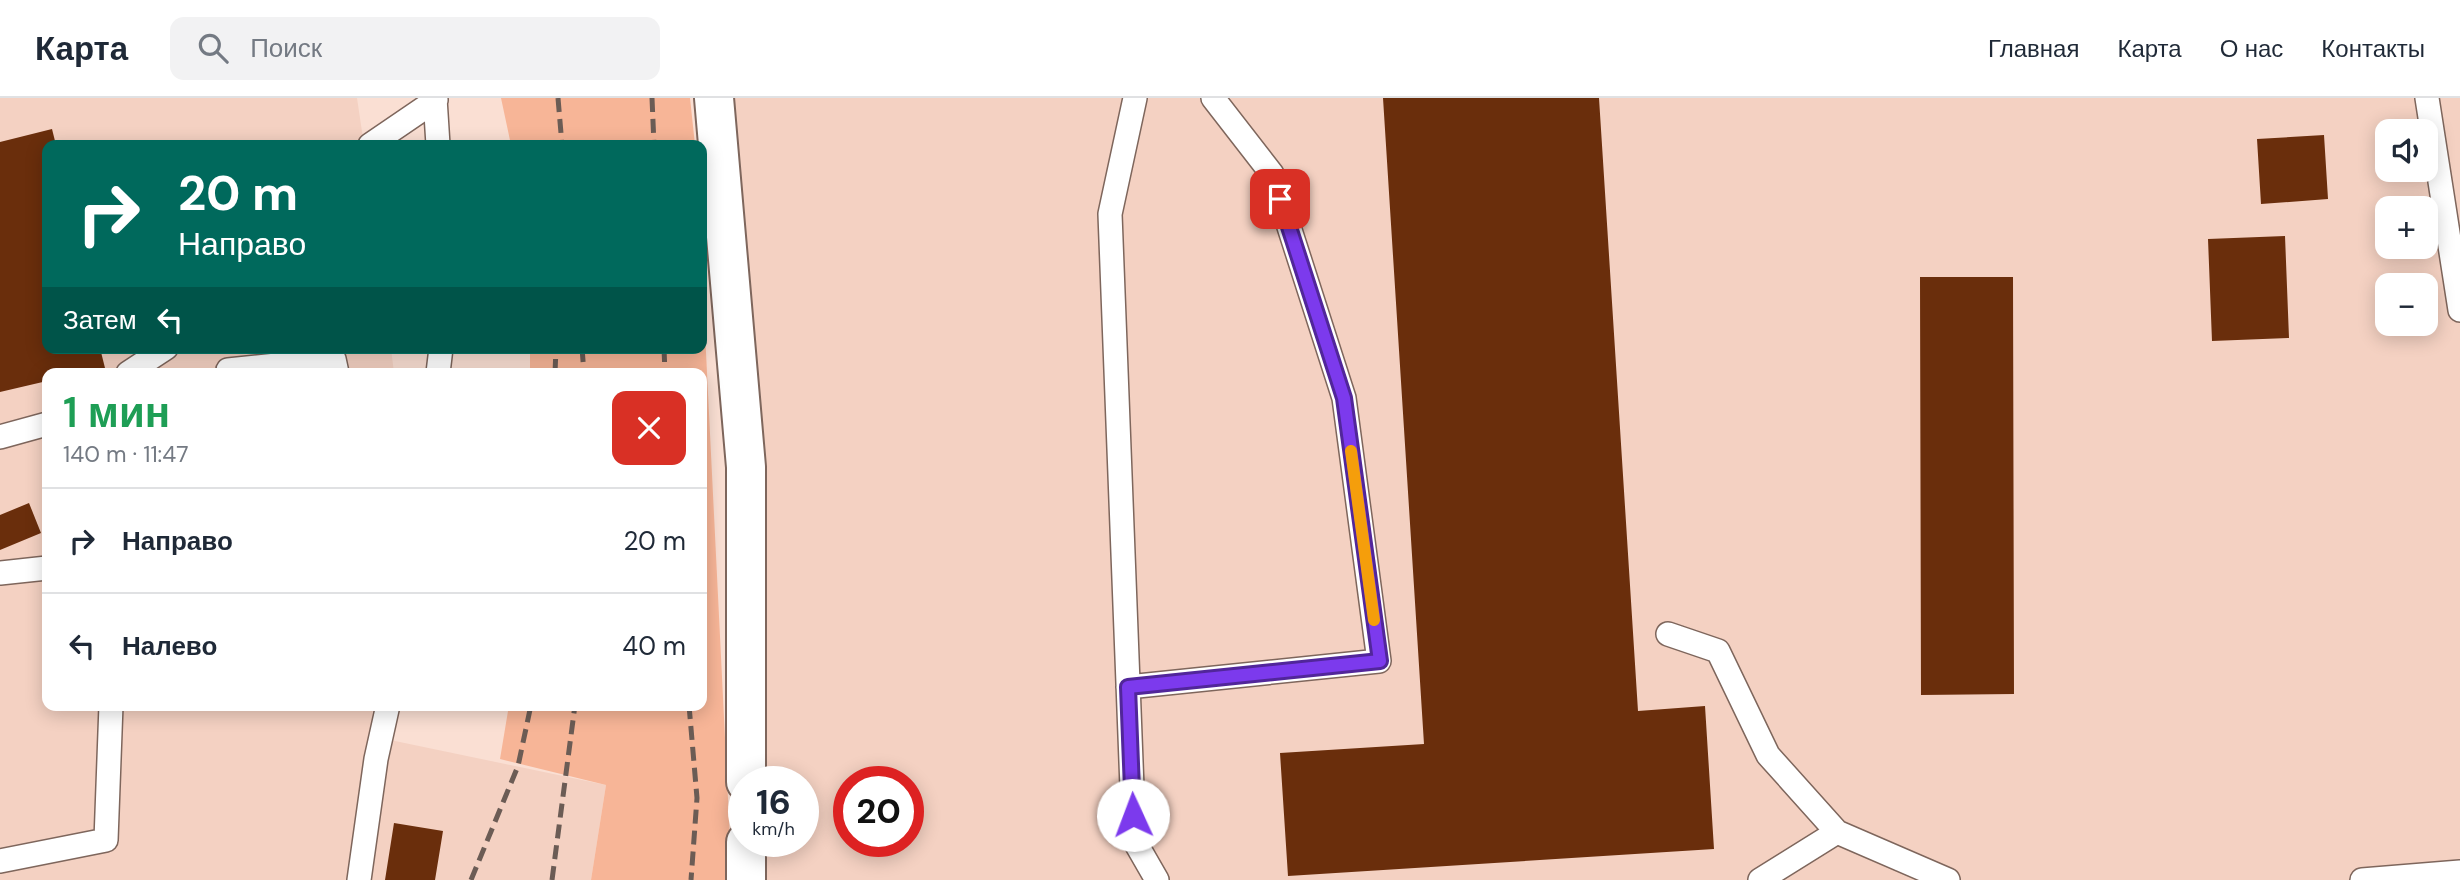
<!DOCTYPE html>
<html lang="ru">
<head>
<meta charset="utf-8">
<style>
	body { margin:0; font-family:"DM Sans",sans-serif; background:#f2f2f3; color:#1f2937; height:100vh; display:flex; flex-direction:column; font-size:26px; white-space:nowrap }
	* { box-sizing:border-box; margin:0 }
	p { font-size:23px; color:#747a83 }
	.icon { flex:none; width:38px; height:38px; fill:none; stroke:currentColor; stroke-width:2; stroke-linecap:round; stroke-linejoin:round }
	.map { position:relative; flex:1; overflow:hidden }
	.details { position:absolute; left:42px; top:270px; width:665px; height:343px; display:flex; flex-direction:column; background:#fff; border-radius:14px; box-shadow:0 4px 18px #0003 }
	.details>* { flex:none }
	.hud { position:absolute; left:42px; top:42px; width:665px; height:214px; border-radius:14px; box-shadow:0 4px 18px #0003; background:#00695c; color:#fff; overflow:hidden }
	.buttons { position:absolute; left:2375px; top:21px; display:grid; gap:14px }
	.buttons a { display:grid; place-items:center; width:63px; height:63px; border-radius:14px; background:#fff; box-shadow:0 4px 18px #0003; font-size:35px }
	.speed { position:absolute; left:728px; top:668px; display:flex; gap:14px; font-size:35px; font-weight:700; text-align:center }
	.speed>* { display:grid; place-content:center; width:91px; height:91px; border-radius:50%; background:#fff; box-shadow:0 4px 18px #0003; line-height:1 }
	.speed small { font-size:18px; font-weight:400 }
	.speed .limit { border:10px solid #d22; background:#fff; color:#111 }
	.pin { position:absolute; display:grid; place-items:center; width:60px; height:60px; color:#fff; margin:-30px; border-radius:14px; box-shadow:0 4px 10px #0006 }
	.me { position:absolute; width:77px; margin:-38px; rotate:358deg; stroke-linejoin:round; filter:drop-shadow(0 0 5px #0008) }
	.turn { display:flex; align-items:center; gap:24px; height:147px; padding:0 21px; font-size:32px }
	.turn .icon { width:91px; height:91px; stroke-width:2.5 }
	.turn b { display:block; font-size:49px; line-height:60px }
	.then { display:flex; align-items:center; height:66px; padding:0 21px; background:#0003; gap:14px; font-size:26px }
	.round { display:grid; place-items:center; flex:none; width:74px; height:74px; border-radius:14px; background:#f2f2f3 }
	.head { display:flex; align-items:center; justify-content:space-between; height:119px; padding:0 21px }
	h1 { font-size:42px; font-weight:600; line-height:52px; color:#1e9e55 }
	ul { padding:0; list-style:none }
	li { display:flex; align-items:center; gap:21px; height:105px; padding:0 21px; border-top:2px solid #e0e1e3 }
	li div { flex:1 }
	li b { display:block; font-size:26px }
	li em { font-style:normal }
	header { display:flex; align-items:center; gap:42px; box-sizing:border-box; height:98px; padding:0 35px; background:#fff; border-bottom:2px solid #e0e1e3 }
	header strong { font-size:33px }
	nav { display:flex; gap:38px; margin-inline-start:auto; font-size:24px }
	.search { width:490px; height:63px; background:#f2f2f3; display:flex; align-items:center; gap:18px; box-sizing:border-box; padding:0 24px; border-radius:14px; color:#747a83; font-size:26px }
	.map>svg:first-child { display:block }
	.built { fill:#f4d1c2; fill-rule:evenodd }
	.green { fill:#f7b597 }
	.building { fill:#6a2e0c }
	.lines { fill:none; stroke-linecap:round; stroke-linejoin:round }
	.service-casing { stroke:#7e665c; stroke-width:26 }
	.minor-casing { stroke:#7e665c; stroke-width:42 }
	.service { stroke:#fff; stroke-width:23 }
	.minor { stroke:#fff; stroke-width:38 }
	.rail { stroke:#6b5c55; stroke-width:5; stroke-dasharray:14 7; stroke-linecap:butt }
	.route-casing { stroke:#51269a; stroke-width:18 }
	.route { stroke:#7c3aed; stroke-width:12 }
	.slow { stroke:#f59e0b; stroke-width:12 }
</style>
</head>
<body>
<header>
<strong>Карта</strong>
<div class="search"><svg class="icon" aria-label="search" viewBox="0 0 24 24"><circle cx="10" cy="10" r="6"/><path d="M15 15l6 6"/></svg>Поиск</div>
<nav><a>Главная</a><a>Карта</a><a>О нас</a><a>Контакты</a></nav>
</header>
<div class="map">
<svg width="2460" height="782" viewBox="0 0 2460 782">
	<rect width="100%" height="100%" fill="#fadfd3"/>
	<path class="built" d="M 0,0 L 357,0 L 364,47 L 47,47 L 47,250 L 391,250 L 394,275 L 47,275 L 47,607 L 373,607 L 371,638 L 606,687 L 591,782 L 0,782 Z
		M 722,0 L 2460,0 L 2460,782 L 752,782 L 750,744 L 803,744 L 803,684 L 748,684 ZM 2387,33 L 2426,33 L 2426,72 L 2387,72 ZM 2387,110 L 2426,110 L 2426,149 L 2387,149 ZM 2387,187 L 2426,187 L 2426,226 L 2387,226 ZM 849,684 L 908,684 L 908,744 L 849,744 Z"/>
	<path class="green" d="M 501,0 L 690,0 L 695,47 L 511,47 Z
		M 702,173 L 732,782 L 591,782 L 606,687 L 500,661 L 509,607 L 702,607 L 702,275 L 530,275 L 530,250 L 702,250 Z"/>
	<path class="building" d="M 1383,0 L 1599,0 L 1638,613 L 1705,608 L 1714,751 L 1288,778 L 1280,655 L 1424,646 Z
		M 52,31 L 56,47 L 47,47 L 47,250 L 100,250 L 105,270 L 85,275 L 47,275 L 47,283 L 0,294 L 0,44 Z
		M 2324,37 L 2328,101 L 2261,106 L 2257,41 Z
		M 2285,138 L 2289,240 L 2212,243 L 2208,141 Z
		M 1920,179 L 2013,179 L 2014,596 L 1921,597 Z
		M 29,405 L 41,435 L 0,452 L 0,417 Z
		M 394,725 L 443,733 L 435,782 L 385,782 Z"/>
	<g class="lines">
		<defs>
			<path id="service" d="M 435,0 L 438,47
				M 1135,0 L 1110,116 L 1134,742 L 1157,782
				M 2427,0 L 2460,212
				M 370,47 L 436,2
				M 228,272 L 334,261 L 337,275
				M 128,275 L 166,250
				M 438,275 L 441,250
				M 0,339 L 47,326
				M 0,475 L 47,470
				M 1668,536 L 1718,553 L 1768,657 L 1837,734 L 1948,782
				M 1128,589 L 1379,563 L 1344,300 L 1272,76 L 1213,0
				M 0,763 L 106,742 L 111,607
				M 359,782 L 376,661 L 388,607
				M 1760,782 L 1837,734
				M 2362,782 L 2460,774"/>
			<path id="minor" d="M 714,0 L 746,369 L 746,684
				M 746,744 L 746,782"/>
		</defs>
		<use href="#service" class="service-casing"/>
		<use href="#minor" class="minor-casing"/>
		<use href="#service" class="service"/>
		<use href="#minor" class="minor"/>
		<path class="rail" d="M 558,0 L 562,47
			M 652,0 L 654,47
			M 582,250 L 584,275
			M 664,250 L 665,275
			M 555,275 L 556,250
			M 689,607 L 697,700 L 691,782
			M 471,782 L 518,668 L 531,607
			M 552,782 L 575,607"/>
	</g>
	<g class="lines">
		<defs>
			<path id="route" d="M 1133,717 L 1128,589 L 1380,563 L 1344,300 L 1280,101"/>
		</defs>
		<use href="#route" class="route-casing"/>
		<use href="#route" class="route"/>
		<path class="slow" d="M 1351,353 L 1374,522"/>
	</g>
</svg>
<div class="buttons">
<a><svg class="icon" aria-label="sound" viewBox="0 0 24 24"><path d="M4 9h4l5-4v14l-5-4H4zM17 9q2 3 0 6"/></svg></a>
<a>+</a>
<a>−</a>
</div>
<div class="speed"><div>16<small>km/h</small></div><div class="limit">20</div></div>
<div class="pin" style="left:1280px;top:101px;background:#d93025"><svg class="icon" aria-label="arrive" viewBox="0 0 24 24"><path d="M6 21V4h12l-3 4 3 4H6"/></svg></div>
<svg class="me" style="left:1133px;top:717px" viewBox="-20 -20 40 40"><circle r="19" fill="#fff"/><path d="M0-13L10 11 0 6-10 11z" fill="#7c3aed"/></svg>
<div class="hud">
<div class="turn"><svg class="icon" aria-label="right" viewBox="0 0 24 24"><path d="M7 20v-9h11M14 6l5 5-5 5"/></svg><div><b>20 m</b>Направо</div></div>
<div class="then">Затем<svg class="icon" aria-label="left" viewBox="0 0 24 24"><path d="M17 20v-9H6M10 6l-5 5 5 5"/></svg></div>
</div>
<section class="details">
<div class="head"><div><h1>1 мин</h1><p>140 m · 11:47</p></div><a class="round" style="background:#d93025;color:#fff"><svg class="icon" aria-label="close" viewBox="0 0 24 24"><path d="M6 6l12 12M18 6L6 18"/></svg></a></div>
<ul>
<li><svg class="icon" aria-label="right" viewBox="0 0 24 24"><path d="M7 20v-9h11M14 6l5 5-5 5"/></svg><div><b>Направо</b></div><em>20 m</em></li>
<li><svg class="icon" aria-label="left" viewBox="0 0 24 24"><path d="M17 20v-9H6M10 6l-5 5 5 5"/></svg><div><b>Налево</b></div><em>40 m</em></li>
</ul>
</section>
</div>
</body>
</html>
